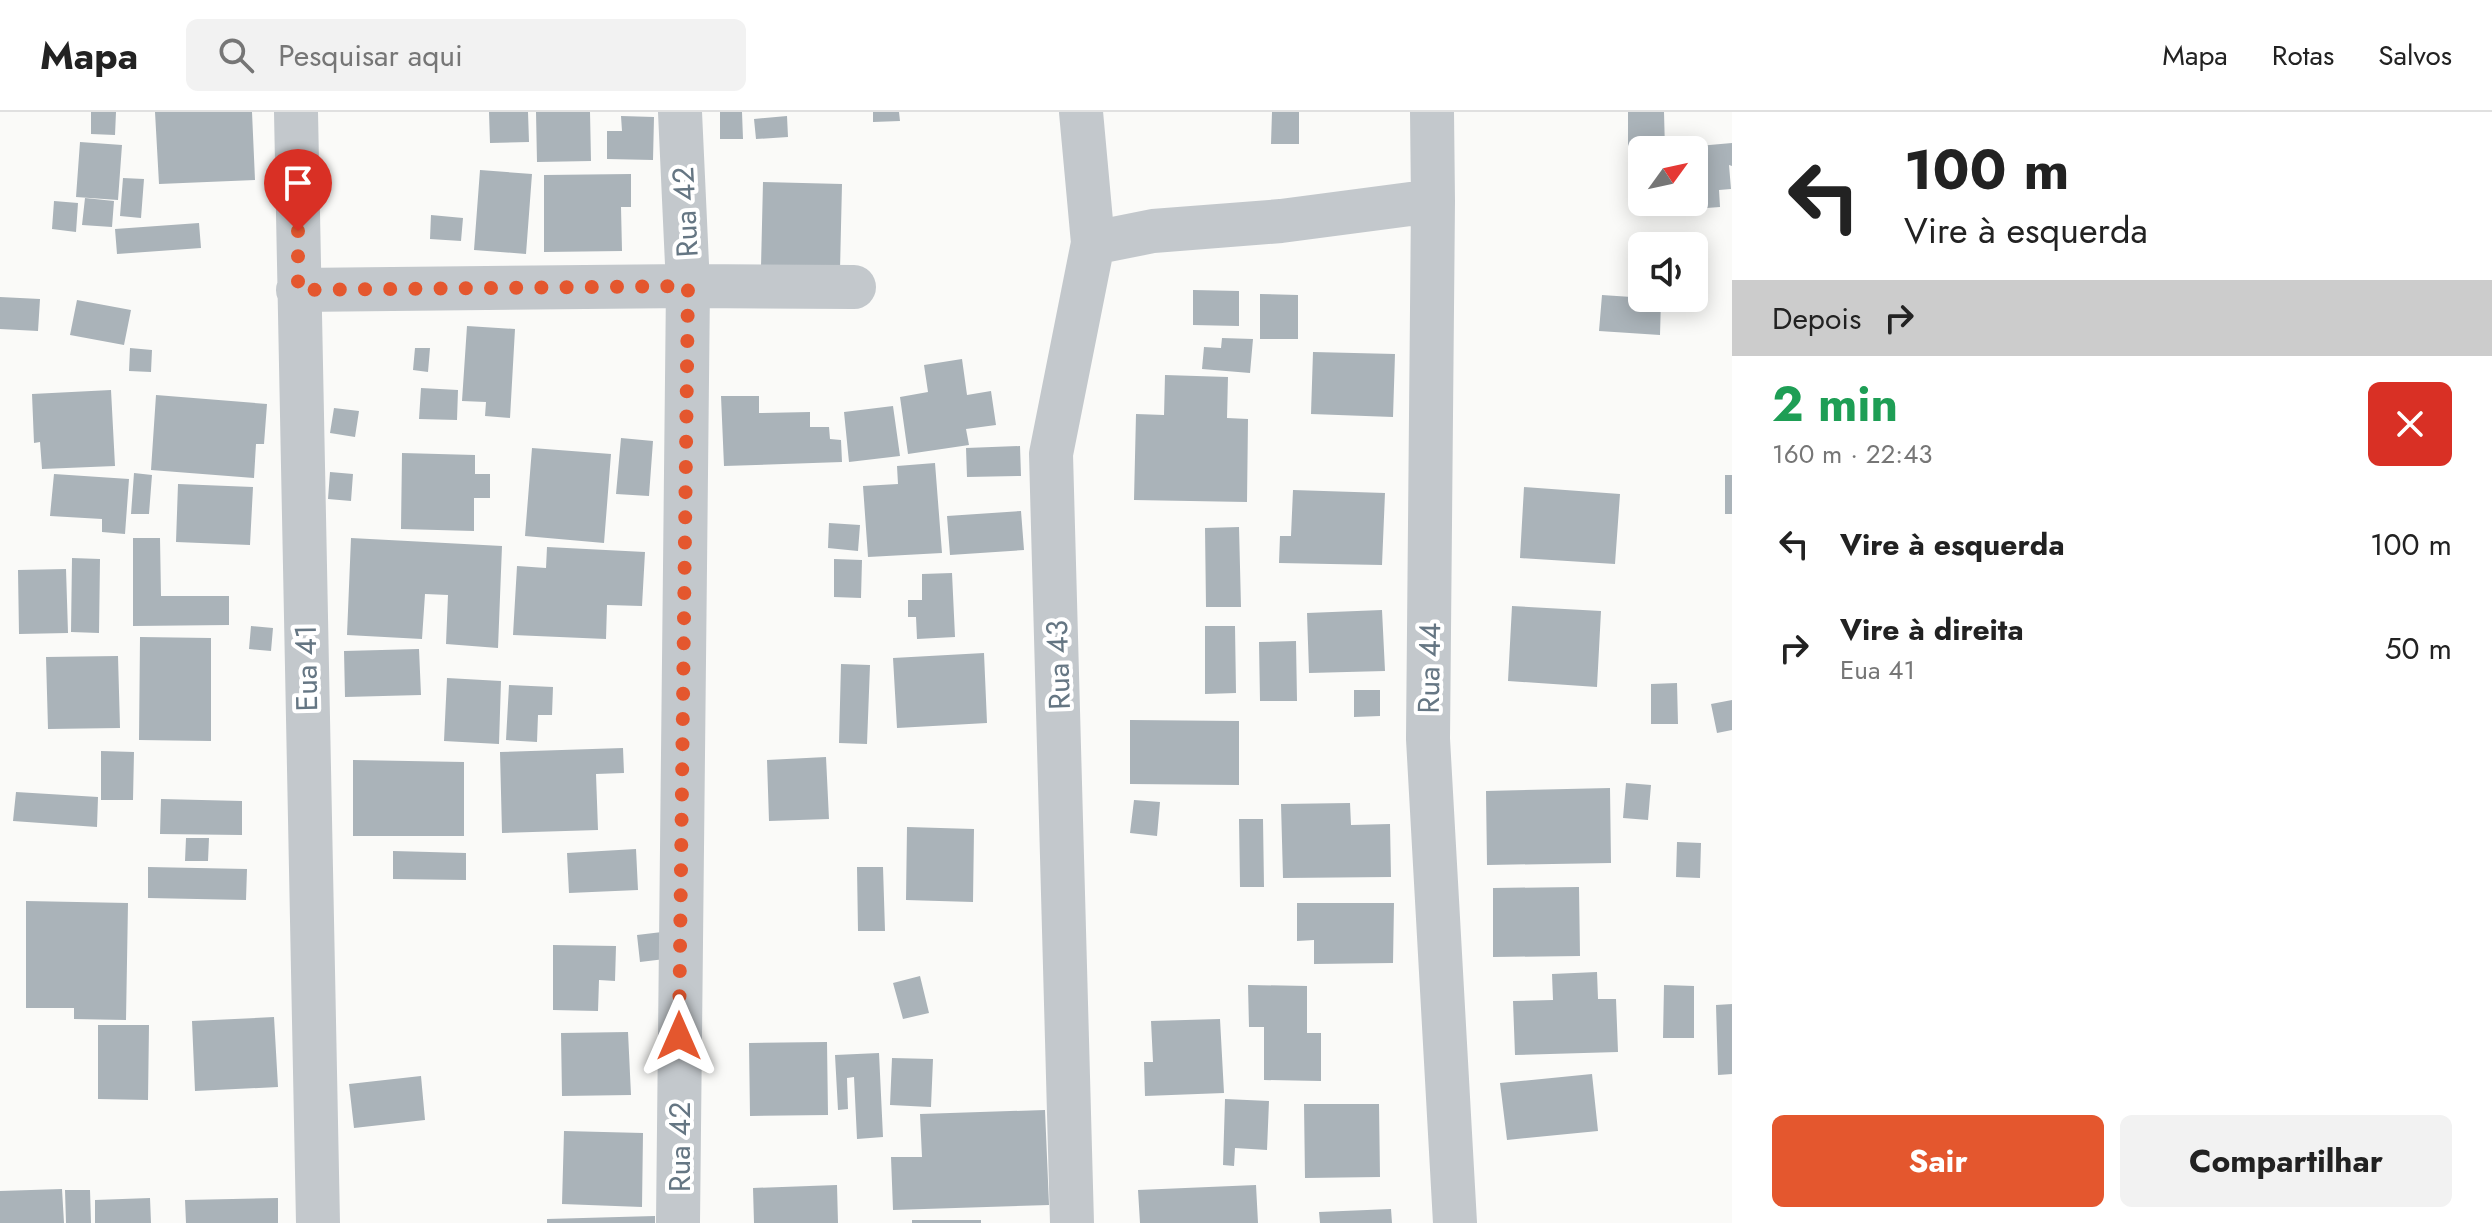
<!DOCTYPE html>
<html lang="pt">
<head>
<meta charset="utf-8">
<style>
	body { margin:0; font-family:Jost,sans-serif; background:#f2f2f2; color:#222; height:100vh; display:flex; flex-direction:column; font-size:30px; white-space:nowrap }
	* { box-sizing:border-box; margin:0 }
	p { font-size:26px; color:#767676 }
	.icon { flex:none; width:44px; height:44px; fill:none; stroke:currentColor; stroke-width:2; stroke-linecap:round; stroke-linejoin:round }
	.map { position:relative; flex:1; overflow:hidden }
	.panel { display:flex; flex-direction:column; background:#fff; width:760px }
	.panel>* { flex:none }
	.hud { background:#fff; color:#222; overflow:hidden }
	.needle { width:52px; rotate:57deg }
	.buttons { position:absolute; left:1628px; top:24px; display:grid; gap:16px }
	.buttons a { display:grid; place-items:center; width:80px; height:80px; border-radius:12px; background:#fff; box-shadow:0 4px 20px #0003; font-size:40px }
	.pin { position:absolute; display:grid; place-items:center; width:68px; height:68px; color:#fff; margin:-82px -34px; border-radius:50% 50% 50% 0; rotate:-45deg; box-shadow:0 0 8px #0007 }
	.pin .icon { rotate:45deg }
	.me { position:absolute; width:88px; margin:-44px; rotate:0deg; stroke-linejoin:round; filter:drop-shadow(0 0 6px #0008) }
	.turn { display:flex; align-items:center; gap:28px; height:168px; padding:0 40px; font-size:36px }
	.turn .icon { width:104px; height:104px; stroke-width:2.5 }
	.turn b { display:block; font-size:56px; line-height:68px }
	.then { display:flex; align-items:center; height:76px; padding:0 40px; background:#0003; gap:16px; font-size:30px }
	.round { display:grid; place-items:center; flex:none; width:84px; height:84px; border-radius:12px; background:#f2f2f2 }
	.summary { display:flex; align-items:center; justify-content:space-between; height:136px; padding:0 40px }
	h1 { font-size:48px; font-weight:700; line-height:60px; color:#1e9e55 }
	.button { display:flex; gap:16px; margin-top:auto; padding:16px 40px }
	.button a { flex:1; height:92px; border-radius:12px; background:#e4572e; color:#fff; font-size:32px; font-weight:700; line-height:92px; text-align:center }
	.button a+a { background:#f2f2f2; color:#222 }
	ul { padding:0; list-style:none }
	li { display:flex; align-items:center; gap:24px; height:104px; padding:0 40px }
	li div { flex:1 }
	li b { display:block; font-size:30px }
	li em { font-style:normal }
	header { display:flex; align-items:center; gap:48px; box-sizing:border-box; height:112px; padding:0 40px; background:#fff; border-bottom:2px solid #e0e0e0 }
	header strong { font-size:38px }
	nav { display:flex; gap:44px; margin-inline-start:auto; font-size:28px }
	.search { width:560px; height:72px; background:#f2f2f2; display:flex; align-items:center; gap:20px; box-sizing:border-box; padding:0 28px; border-radius:12px; color:#767676; font-size:30px }
	main { display:flex; flex:1; min-height:0 }
	.map>svg:first-child { display:block }
	.building { fill:#aab3b9 }
	.lines { fill:none; stroke-linecap:round; stroke-linejoin:round }
	.street { stroke:#c3c8cc; stroke-width:44 }
	.route { stroke:#e4572e; stroke-width:14; stroke-dasharray:0 25.2 }
	.labels { text-anchor:middle; dominant-baseline:central; stroke-width:8; stroke-linejoin:round; paint-order:stroke }
	.street-label { font-size:30px; fill:#657683; stroke:#fff }
</style>
</head>
<body>
<header>
<strong>Mapa</strong>
<div class="search"><svg class="icon" aria-label="search" viewBox="0 0 24 24"><circle cx="10" cy="10" r="6"/><path d="M15 15l6 6"/></svg>Pesquisar aqui</div>
<nav><a>Mapa</a><a>Rotas</a><a>Salvos</a></nav>
</header>
<main>
<div class="map">
<svg width="1732" height="1111" viewBox="0 0 1732 1111">
	<rect width="100%" height="100%" fill="#fafaf8"/>
	<path class="building" d="M 91,0 L 116,0 L 115,23 L 91,22 Z
		M 155,0 L 252,0 L 255,68 L 159,72 Z
		M 489,0 L 528,0 L 529,30 L 490,31 Z
		M 536,0 L 590,0 L 591,49 L 537,50 Z
		M 720,0 L 742,0 L 743,27 L 720,27 Z
		M 873,0 L 899,0 L 900,9 L 873,10 Z
		M 1272,0 L 1299,0 L 1299,32 L 1271,32 Z
		M 1628,0 L 1664,0 L 1665,38 L 1642,38 L 1642,43 L 1628,43 Z
		M 621,4 L 654,5 L 653,48 L 607,47 L 607,19 L 622,19 Z
		M 787,4 L 788,25 L 756,27 L 754,7 Z
		M 80,30 L 122,33 L 118,88 L 76,85 Z
		M 1732,31 L 1732,54 L 1729,53 L 1731,77 L 1719,78 L 1720,95 L 1693,97 L 1694,38 L 1687,38 L 1687,35 Z
		M 480,58 L 532,62 L 526,142 L 474,138 Z
		M 631,62 L 631,95 L 621,95 L 622,139 L 544,140 L 544,63 Z
		M 123,66 L 144,67 L 141,106 L 120,104 Z
		M 763,70 L 842,72 L 840,158 L 761,155 Z
		M 85,86 L 114,89 L 112,115 L 82,113 Z
		M 54,89 L 78,91 L 76,120 L 52,117 Z
		M 431,103 L 463,106 L 461,129 L 430,127 Z
		M 199,111 L 201,136 L 117,142 L 115,117 Z
		M 1193,178 L 1239,179 L 1239,214 L 1193,213 Z
		M 1260,182 L 1298,183 L 1298,227 L 1260,227 Z
		M 1602,183 L 1661,187 L 1660,223 L 1599,219 Z
		M 0,185 L 40,187 L 38,219 L 0,217 Z
		M 77,188 L 131,198 L 124,233 L 70,223 Z
		M 467,214 L 515,217 L 510,306 L 485,304 L 486,290 L 462,289 Z
		M 1222,226 L 1253,227 L 1250,261 L 1202,257 L 1204,235 L 1221,236 Z
		M 130,236 L 152,238 L 151,260 L 129,259 Z
		M 415,236 L 430,236 L 428,260 L 413,258 Z
		M 1313,240 L 1395,242 L 1393,305 L 1311,302 Z
		M 962,247 L 967,283 L 991,279 L 996,313 L 966,317 L 969,333 L 908,342 L 900,285 L 928,280 L 924,253 Z
		M 1165,263 L 1228,265 L 1227,306 L 1248,307 L 1247,390 L 1134,388 L 1136,302 L 1164,303 Z
		M 421,276 L 458,278 L 457,308 L 419,307 Z
		M 111,278 L 115,354 L 42,357 L 40,330 L 34,331 L 32,282 Z
		M 156,283 L 267,292 L 264,332 L 256,332 L 254,366 L 151,358 Z
		M 721,284 L 759,284 L 759,301 L 810,300 L 810,315 L 829,315 L 830,327 L 841,328 L 842,350 L 724,354 Z
		M 893,294 L 900,344 L 849,350 L 844,300 Z
		M 334,296 L 359,299 L 355,325 L 330,321 Z
		M 621,326 L 653,329 L 649,384 L 616,382 Z
		M 1020,334 L 1021,364 L 967,365 L 966,336 Z
		M 532,336 L 611,342 L 604,431 L 525,424 Z
		M 402,341 L 475,343 L 475,362 L 490,362 L 490,386 L 474,386 L 474,419 L 401,417 Z
		M 935,351 L 942,441 L 868,445 L 863,374 L 898,372 L 897,354 Z
		M 330,360 L 353,362 L 351,389 L 328,387 Z
		M 134,361 L 152,363 L 149,402 L 131,402 Z
		M 54,362 L 129,367 L 125,422 L 102,420 L 102,407 L 50,404 Z
		M 1725,363 L 1732,363 L 1732,402 L 1725,402 Z
		M 178,372 L 253,375 L 250,433 L 176,430 Z
		M 1524,375 L 1620,382 L 1615,452 L 1520,446 Z
		M 1293,378 L 1385,381 L 1382,453 L 1279,451 L 1280,424 L 1291,424 Z
		M 1021,399 L 1024,438 L 950,443 L 947,404 Z
		M 829,411 L 860,413 L 858,439 L 828,436 Z
		M 1239,415 L 1241,495 L 1206,495 L 1205,416 Z
		M 133,426 L 160,426 L 161,484 L 229,484 L 229,513 L 133,514 Z
		M 351,426 L 502,434 L 498,536 L 446,532 L 448,483 L 425,482 L 422,527 L 347,523 Z
		M 547,435 L 645,440 L 642,494 L 607,493 L 606,527 L 513,523 L 517,454 L 546,456 Z
		M 72,446 L 100,447 L 99,521 L 71,520 Z
		M 834,447 L 862,448 L 861,486 L 834,485 Z
		M 66,457 L 68,521 L 19,522 L 18,458 Z
		M 952,461 L 955,525 L 917,527 L 916,505 L 908,505 L 908,488 L 922,488 L 922,462 Z
		M 1512,494 L 1601,499 L 1597,575 L 1508,569 Z
		M 1382,498 L 1385,559 L 1309,561 L 1307,501 Z
		M 251,514 L 273,516 L 271,539 L 249,537 Z
		M 1205,514 L 1235,514 L 1236,581 L 1205,582 Z
		M 140,525 L 211,526 L 211,629 L 139,628 Z
		M 1296,529 L 1297,589 L 1260,589 L 1259,530 Z
		M 419,537 L 421,583 L 345,585 L 344,539 Z
		M 984,541 L 987,611 L 897,616 L 893,546 Z
		M 118,544 L 120,616 L 48,617 L 46,545 Z
		M 841,552 L 870,553 L 867,632 L 839,631 Z
		M 447,566 L 501,569 L 499,632 L 444,629 Z
		M 1677,571 L 1678,612 L 1651,612 L 1651,572 Z
		M 509,573 L 553,575 L 552,603 L 538,603 L 537,630 L 506,628 Z
		M 1354,578 L 1380,578 L 1380,604 L 1354,605 Z
		M 1732,588 L 1732,618 L 1717,621 L 1711,592 Z
		M 1130,608 L 1239,609 L 1239,673 L 1130,672 Z
		M 623,636 L 624,661 L 596,662 L 598,718 L 502,721 L 500,640 Z
		M 101,639 L 134,640 L 133,688 L 101,688 Z
		M 826,645 L 829,707 L 769,709 L 767,648 Z
		M 353,648 L 464,650 L 464,724 L 353,724 Z
		M 1626,671 L 1651,673 L 1648,708 L 1623,706 Z
		M 1610,676 L 1611,751 L 1487,753 L 1486,679 Z
		M 16,680 L 98,685 L 97,715 L 13,709 Z
		M 161,687 L 242,689 L 242,723 L 160,722 Z
		M 1134,688 L 1160,690 L 1157,724 L 1130,721 Z
		M 1350,691 L 1351,713 L 1390,712 L 1391,765 L 1283,766 L 1281,692 Z
		M 1239,707 L 1263,707 L 1264,775 L 1240,775 Z
		M 907,715 L 974,717 L 973,790 L 906,788 Z
		M 186,726 L 209,726 L 208,749 L 185,749 Z
		M 1677,730 L 1701,731 L 1700,766 L 1676,765 Z
		M 636,737 L 638,778 L 569,781 L 567,741 Z
		M 393,739 L 466,741 L 466,768 L 393,767 Z
		M 148,755 L 247,757 L 246,788 L 148,786 Z
		M 857,755 L 883,755 L 885,819 L 858,819 Z
		M 1579,775 L 1580,844 L 1493,845 L 1493,776 Z
		M 26,789 L 128,791 L 126,908 L 74,907 L 74,896 L 26,896 Z
		M 1297,791 L 1394,791 L 1393,851 L 1314,852 L 1314,828 L 1297,829 Z
		M 662,820 L 665,847 L 640,850 L 637,823 Z
		M 553,833 L 616,834 L 615,869 L 599,868 L 598,899 L 553,898 Z
		M 1597,860 L 1598,887 L 1616,887 L 1618,940 L 1515,943 L 1513,889 L 1553,888 L 1552,862 Z
		M 920,864 L 929,901 L 903,907 L 893,871 Z
		M 1248,873 L 1307,874 L 1307,921 L 1321,921 L 1321,969 L 1264,968 L 1264,915 L 1249,915 Z
		M 1664,873 L 1694,874 L 1694,926 L 1663,926 Z
		M 1732,892 L 1732,962 L 1718,963 L 1716,893 Z
		M 274,905 L 278,975 L 195,979 L 192,909 Z
		M 1220,907 L 1224,981 L 1145,984 L 1144,950 L 1153,950 L 1151,909 Z
		M 98,913 L 149,913 L 148,988 L 98,987 Z
		M 628,920 L 631,983 L 562,984 L 561,921 Z
		M 827,930 L 828,1003 L 750,1004 L 749,931 Z
		M 879,941 L 883,1025 L 857,1027 L 854,965 L 847,966 L 848,997 L 838,998 L 835,943 Z
		M 892,946 L 933,947 L 931,995 L 890,993 Z
		M 1592,962 L 1598,1019 L 1507,1028 L 1500,971 Z
		M 421,964 L 425,1008 L 354,1016 L 349,972 Z
		M 1225,987 L 1269,989 L 1267,1038 L 1235,1036 L 1234,1054 L 1223,1053 Z
		M 1304,992 L 1379,992 L 1380,1065 L 1305,1066 Z
		M 1045,998 L 1049,1093 L 893,1098 L 891,1045 L 922,1045 L 920,1002 Z
		M 564,1019 L 643,1021 L 642,1095 L 562,1092 Z
		M 837,1073 L 838,1111 L 754,1111 L 753,1076 Z
		M 1256,1073 L 1258,1111 L 1140,1111 L 1138,1078 Z
		M 62,1077 L 64,1111 L 0,1111 L 0,1079 Z
		M 65,1078 L 90,1078 L 91,1111 L 66,1111 Z
		M 150,1086 L 151,1111 L 95,1111 L 95,1088 Z
		M 278,1086 L 278,1111 L 186,1111 L 185,1088 Z
		M 1391,1097 L 1392,1111 L 1320,1111 L 1319,1100 Z
		M 655,1104 L 655,1111 L 547,1111 L 547,1107 Z
		M 912,1108 L 981,1108 L 981,1111 L 912,1111 Z"/>
	<g class="lines">
		<path class="street" d="M 296,0 L 318,1111
			M 1432,0 L 1433,89 L 1428,627 L 1455,1111
			M 1093,131 L 1153,119 L 1281,109 L 1433,89
			M 298,178 L 688,174 L 854,175
			M 678,1111 L 688,174 L 680,0
			M 1072,1111 L 1051,342 L 1093,131 L 1081,0"/>
	</g>
	<g class="lines">
		<path class="route" d="M 298,119 L 298,178 L 688,174 L 679,924"/>
	</g>
	<g class="labels">
		<g class="street-label">
			<text transform="translate(685 100) rotate(-93)">Rua 42</text>
			<text transform="translate(1058 553) rotate(-92)">Rua 43</text>
			<text transform="translate(306 556) rotate(-91)">Eua 41</text>
			<text transform="translate(1429 556) rotate(-89)">Rua 44</text>
			<text transform="translate(679 1035) rotate(-90)">Rua 42</text>
		</g>
	</g>
</svg>
<div class="buttons">
<a><svg class="needle" viewBox="-14 -14 28 28"><path d="M0-13l5 13h-10z" fill="#e53935"/><path d="M0 13l5-13h-10z" fill="#767676"/></svg></a>
<a><svg class="icon" aria-label="sound" viewBox="0 0 24 24"><path d="M4 9h4l5-4v14l-5-4H4zM17 9q2 3 0 6"/></svg></a>
</div>
<div class="pin" style="left:298px;top:119px;background:#d93025"><svg class="icon" aria-label="arrive" viewBox="0 0 24 24"><path d="M6 21V4h12l-3 4 3 4H6"/></svg></div>
<svg class="me" style="left:679px;top:924px" viewBox="-20 -20 40 40"><path d="M0-17L14 15 0 8-14 15z" fill="#e4572e" stroke="#fff" stroke-width="4"/></svg>
</div>
<section class="panel">
<div class="hud">
<div class="turn"><svg class="icon" aria-label="left" viewBox="0 0 24 24"><path d="M17 20v-9H6M10 6l-5 5 5 5"/></svg><div><b>100 m</b>Vire à esquerda</div></div>
<div class="then">Depois<svg class="icon" aria-label="right" viewBox="0 0 24 24"><path d="M7 20v-9h11M14 6l5 5-5 5"/></svg></div>
</div>
<div class="summary"><div><h1>2 min</h1><p>160 m · 22:43</p></div><a class="round" style="background:#d93025;color:#fff"><svg class="icon" aria-label="close" viewBox="0 0 24 24"><path d="M6 6l12 12M18 6L6 18"/></svg></a></div>
<ul>
<li><svg class="icon" aria-label="left" viewBox="0 0 24 24"><path d="M17 20v-9H6M10 6l-5 5 5 5"/></svg><div><b>Vire à esquerda</b></div><em>100 m</em></li>
<li><svg class="icon" aria-label="right" viewBox="0 0 24 24"><path d="M7 20v-9h11M14 6l5 5-5 5"/></svg><div><b>Vire à direita</b><p>Eua 41</p></div><em>50 m</em></li>
</ul>
<div class="button"><a>Sair</a><a>Compartilhar</a></div>
</section>
</main>
</body>
</html>
